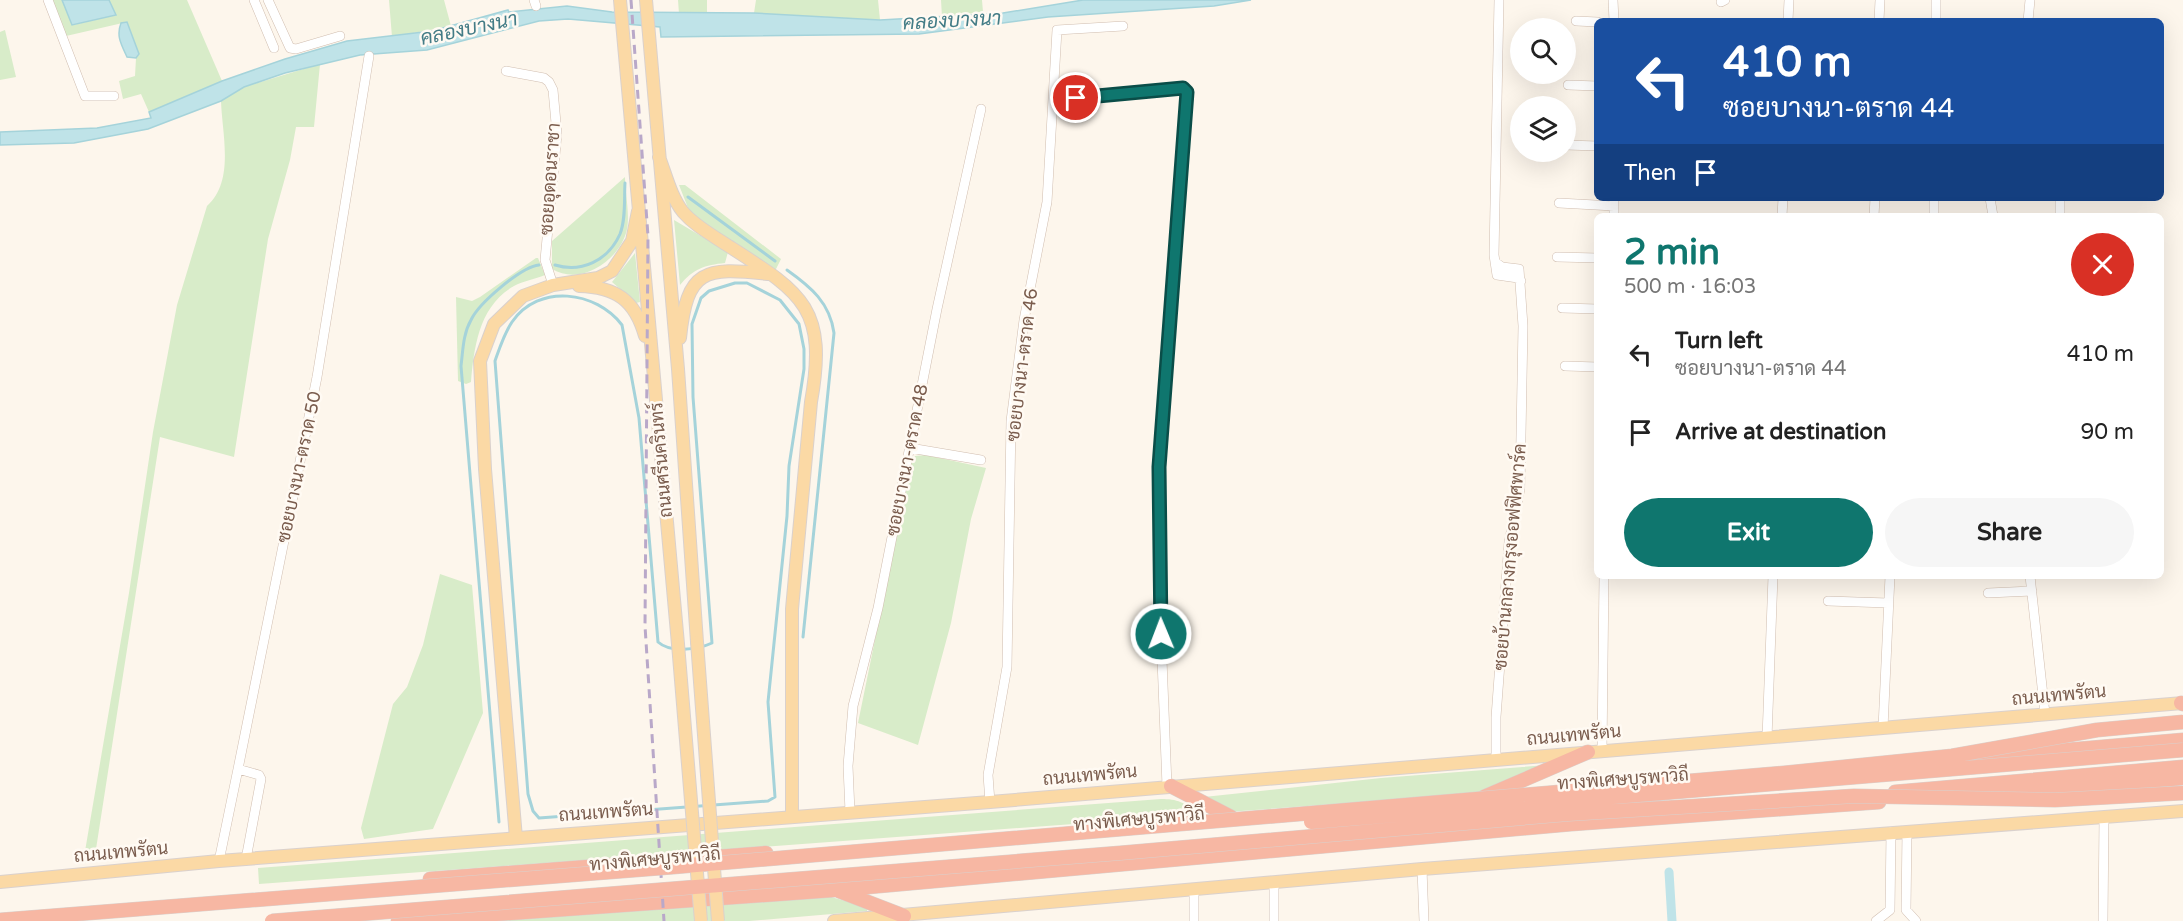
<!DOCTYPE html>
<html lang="en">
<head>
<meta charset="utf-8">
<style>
	body { margin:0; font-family:"Varela Round",Sarabun,sans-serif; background:#f6f6f6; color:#222; height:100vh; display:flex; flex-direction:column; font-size:22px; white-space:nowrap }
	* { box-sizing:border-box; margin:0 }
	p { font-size:20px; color:#767676 }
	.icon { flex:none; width:33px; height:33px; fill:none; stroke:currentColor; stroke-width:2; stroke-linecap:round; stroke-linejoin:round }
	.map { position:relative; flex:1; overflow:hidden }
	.side { position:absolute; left:1594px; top:213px; width:570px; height:366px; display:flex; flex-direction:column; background:#fff; border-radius:9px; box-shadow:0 6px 24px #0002 }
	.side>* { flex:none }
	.banner { position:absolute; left:1594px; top:18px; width:570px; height:183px; border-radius:9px; box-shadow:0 6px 24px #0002; background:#1a4fa0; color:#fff; overflow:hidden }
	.controls { position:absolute; left:1510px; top:18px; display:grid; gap:12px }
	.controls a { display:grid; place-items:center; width:66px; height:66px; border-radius:50%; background:#fff; box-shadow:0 6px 24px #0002; font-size:30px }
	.pin { position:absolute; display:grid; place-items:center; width:51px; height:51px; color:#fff; margin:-26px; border:3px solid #fff; border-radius:50%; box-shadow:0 2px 6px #0007 }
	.me { position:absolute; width:66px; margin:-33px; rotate:359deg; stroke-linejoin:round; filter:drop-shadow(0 0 4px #0008) }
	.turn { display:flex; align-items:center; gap:21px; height:126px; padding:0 30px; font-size:27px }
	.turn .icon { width:78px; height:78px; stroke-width:2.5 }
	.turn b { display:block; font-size:42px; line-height:51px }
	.then { display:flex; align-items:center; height:57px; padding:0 30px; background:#0003; gap:12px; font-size:22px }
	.round { display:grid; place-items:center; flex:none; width:63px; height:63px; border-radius:32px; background:#f6f6f6 }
	.headline { display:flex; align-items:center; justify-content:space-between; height:102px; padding:0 30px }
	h1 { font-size:36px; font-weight:700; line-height:45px; color:#0f766e }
	.button { display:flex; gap:12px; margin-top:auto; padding:12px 30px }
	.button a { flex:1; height:69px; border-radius:36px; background:#0f766e; color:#fff; font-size:24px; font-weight:700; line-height:69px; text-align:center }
	.button a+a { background:#f6f6f6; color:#222 }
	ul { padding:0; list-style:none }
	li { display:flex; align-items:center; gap:18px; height:78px; padding:0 30px }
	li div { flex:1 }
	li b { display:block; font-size:22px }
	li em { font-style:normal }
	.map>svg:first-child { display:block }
	.green { fill:#d8ecc9 }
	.water { fill:#bfe3e8; stroke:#a5d3da; stroke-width:1.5 }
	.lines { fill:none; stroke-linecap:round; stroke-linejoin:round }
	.stream { stroke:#a5d3da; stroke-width:3 }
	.canal { stroke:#bfe3e8; stroke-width:9 }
	.minor-casing { stroke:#d1beb0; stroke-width:10 }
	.major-casing { stroke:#dad1cd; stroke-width:14 }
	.highway-casing { stroke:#dad1cd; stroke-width:15 }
	.minor { stroke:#fff; stroke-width:9 }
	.major { stroke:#fbd9a5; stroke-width:12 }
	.highway { stroke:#f7b7a3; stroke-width:14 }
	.rail { stroke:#b9a8c9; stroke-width:3; stroke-dasharray:9 6; stroke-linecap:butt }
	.major-bridge-casing { stroke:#dad1cd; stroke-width:14; stroke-linecap:butt }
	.highway-bridge-casing { stroke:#dad1cd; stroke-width:15; stroke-linecap:butt }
	.major-bridge { stroke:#fbd9a5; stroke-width:12 }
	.highway-bridge { stroke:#f7b7a3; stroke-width:14 }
	.route-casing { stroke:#0a4d48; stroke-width:15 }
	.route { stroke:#0f766e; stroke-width:10 }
	.labels { text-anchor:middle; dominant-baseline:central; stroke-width:5; stroke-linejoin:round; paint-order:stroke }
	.street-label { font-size:18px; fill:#7a5c4d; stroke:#fffaf3 }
	.water-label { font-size:20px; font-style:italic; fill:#437c86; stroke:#fffaf3 }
</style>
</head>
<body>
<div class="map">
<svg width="2183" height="921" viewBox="0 0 2183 921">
	<rect width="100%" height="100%" fill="#fdf6ec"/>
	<path class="green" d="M 52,0 L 62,0 L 73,25 L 116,15 L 109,0 L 187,0 L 222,81 L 149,112 L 141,94 L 123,99 L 119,81 L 135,76 L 136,58 L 139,54 L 127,22 L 66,36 Z
		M 389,0 L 444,0 L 451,26 L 392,37 Z
		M 678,0 L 707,0 L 707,14 L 679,14 Z
		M 756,0 L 878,0 L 880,20 L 754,13 Z
		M 941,0 L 982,0 L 983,12 L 942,17 Z
		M 5,30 L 16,77 L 0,80 L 0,32 Z
		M 320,64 L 314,127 L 296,127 L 290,160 L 268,239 L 234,457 L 160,437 L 94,862 L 83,863 L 129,593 L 153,432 L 177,305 L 207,206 C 235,181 222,134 221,101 L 244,87 Z
		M 625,177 C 625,193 630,214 627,229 C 621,259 582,287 552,269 L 552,241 Z
		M 679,185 L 685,185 L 781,259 L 775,271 L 690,213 Z
		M 674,220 L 728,252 L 725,263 C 705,265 693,269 680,285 Z
		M 635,253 L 640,302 L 636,303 L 612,282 Z
		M 536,258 L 538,258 L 545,275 C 535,279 523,281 514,286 C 479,306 474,347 471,382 L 466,384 L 458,381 L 456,297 L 472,301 L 480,297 Z
		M 926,455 L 986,468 L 971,519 L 951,623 L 918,745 L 858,723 L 911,463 L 915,456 Z
		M 440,574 L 472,585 L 483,713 L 433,829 L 364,839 L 361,828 L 393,704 L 407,687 L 423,645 Z
		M 1548,765 L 1483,793 L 1227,812 L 1204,797 L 1381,778 Z
		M 1161,799 C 1177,799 1186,802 1196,815 L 259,884 L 258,868 Z
		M 824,895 L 867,907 L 867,911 L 749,921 L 449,921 Z"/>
	<path class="water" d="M 62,0 L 109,0 L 116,15 L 72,25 Z
		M 1083,0 L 1251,0 L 1214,6 L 1048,17 L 919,34 L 661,37 L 660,27 L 568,19 L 539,21 L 427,50 L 360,55 L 285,73 L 244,87 L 221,101 L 148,129 L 74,143 L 0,145 L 0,132 L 97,128 L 151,118 L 149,112 L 222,81 L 285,59 L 347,41 L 432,31 L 508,10 L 509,12 L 567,6 L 612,12 L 754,13 L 880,20 L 1003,13 Z
		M 127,22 L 139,54 L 136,58 L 127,57 C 121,44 116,36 121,23 Z"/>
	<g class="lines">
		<path class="stream" d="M 688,197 L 775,261
			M 555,265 C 581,273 608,261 620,234 C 626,219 624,199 625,183
			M 787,270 C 811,287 830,303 834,333 L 803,637
			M 735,283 L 747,283 L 780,300 L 799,324 L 804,349 L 804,369 L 789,466 L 787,516 L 768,702 L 775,797 L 768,801 L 539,818 L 533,811 L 528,794 L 495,361 C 500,347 504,334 512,322 C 539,283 596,291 622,325 L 639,418 L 658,642 C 670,653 697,650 712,643 L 693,397 L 692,324 L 701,298 L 709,291 Z
			M 499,822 L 461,366 C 463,350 463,334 471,320 C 479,303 521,267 539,265"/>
		<path class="canal" d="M 1669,872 L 1672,921"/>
		<defs>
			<path id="minor" d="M 48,0 L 85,96 L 114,96
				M 254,0 L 274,48
				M 268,0 L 290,48 L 296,49 L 340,36
				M 534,0 L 536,6
				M 1499,0 L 1494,255 L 1497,275 L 1518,278 L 1521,281
				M 1613,0 L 1614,21
				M 1721,2 L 1725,0
				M 1576,21 L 1598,22
				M 1788,21 L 1789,0
				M 1879,21 L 1880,0
				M 1936,21 L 1936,0
				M 2028,21 L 2030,0
				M 506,71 L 544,78 L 549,82 L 553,90 L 557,134 L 545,260 L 553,285
				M 1568,85 L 1598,86
				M 1054,100 L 1183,89 L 1187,92 L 1159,467 L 1161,634 L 1167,786
				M 1566,145 L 1598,146
				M 1990,198 L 1993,216
				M 2060,198 L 2060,216
				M 1559,203 L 1614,206
				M 1614,216 L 1614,198
				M 1782,216 L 1783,198
				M 1874,216 L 1875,198
				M 1934,216 L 1934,198
				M 1557,257 L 1598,258
				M 1495,262 L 1502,267 L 1519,269 L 1523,326 L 1520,489 L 1509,542 L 1496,717 L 1496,760
				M 1562,308 L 1598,309
				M 1565,366 L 1598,367
				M 910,448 L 981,460
				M 2030,576 L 2045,714
				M 1988,593 L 2032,591
				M 1828,601 L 1888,603
				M 1883,728 L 1890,576
				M 1767,738 L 1773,576
				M 1602,751 L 1604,576
				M 990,802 L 988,775 L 1007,667 L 1011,421 L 1024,320 L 1047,202 L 1057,30 L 1123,26
				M 850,812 L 848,766 L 853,706 L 878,608 L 937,309 L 981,109
				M 1907,831 L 1906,910 L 1916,921
				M 246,859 L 261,779 L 259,775 L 238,769 L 317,377 L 369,56
				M 219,861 L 238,769
				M 1422,869 L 1424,921
				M 1194,921 L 1194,889
				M 1274,921 L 1274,882
				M 1876,921 L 1890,910 L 1891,832
				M 2103,921 L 2104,817"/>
			<path id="major" d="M 620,0 L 678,644
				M 646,0 L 678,369 L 697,642
				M 659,157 C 666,175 671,197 683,212 C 695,226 712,235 727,245 C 802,293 828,307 811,402 L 792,609 L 792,816
				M 579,286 C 616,287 635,300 645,336
				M 680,338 C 687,269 704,267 768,274
				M 516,838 L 485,469 L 480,361 L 494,324 L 523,296 L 553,285 L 598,278 L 612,271 L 632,241 L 638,211
				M 0,882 L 219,861 L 990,802 L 2183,703
				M 834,921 L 1422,869 L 2183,811"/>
			<path id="highway" d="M 2181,703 L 2183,704
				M 1973,758 L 2183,740
				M 1171,786 L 1231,817
				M 1895,792 L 2183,767
				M 1994,794 L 2183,778
				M 1484,797 L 1588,752
				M 430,879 L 766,853
				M 839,891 L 904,916
				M 398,921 L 834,890 L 1571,824 L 1879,802"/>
		</defs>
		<use href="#minor" class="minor-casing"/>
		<use href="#major" class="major-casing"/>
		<use href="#highway" class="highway-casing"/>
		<use href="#minor" class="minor"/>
		<use href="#major" class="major"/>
		<use href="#highway" class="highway"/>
		<path class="rail" d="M 631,0 L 648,236 L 645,626 L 664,921"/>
		<defs>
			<path id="major-bridge" d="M 697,642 L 718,921
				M 678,644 L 701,921"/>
			<path id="highway-bridge" d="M 1311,822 L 2183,750
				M 0,920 L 673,867 L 1784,773 L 1952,756 L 2097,730 L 2183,722
				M 272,921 L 1120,853 L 1568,814 L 1854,796 L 2055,800 L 2183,793"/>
		</defs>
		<use href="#major-bridge" class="major-bridge-casing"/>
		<use href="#highway-bridge" class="highway-bridge-casing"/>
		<use href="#major-bridge" class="major-bridge"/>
		<use href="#highway-bridge" class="highway-bridge"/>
	</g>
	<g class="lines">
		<defs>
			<path id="route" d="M 1076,98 L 1183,88 L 1187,92 L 1159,467 L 1161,634"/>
		</defs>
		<use href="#route" class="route-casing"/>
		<use href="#route" class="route"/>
	</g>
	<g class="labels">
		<g class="street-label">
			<text transform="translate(550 179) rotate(-86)">ซอยอุดอนราชา</text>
			<text transform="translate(1022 365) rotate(-83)">ซอยบางนา-ตราด 46</text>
			<text transform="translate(661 460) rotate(-95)">ถนนศรีนครินทร์</text>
			<text transform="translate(907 460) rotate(-79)">ซอยบางนา-ตราด 48</text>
			<text transform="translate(299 467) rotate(-78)">ซอยบางนา-ตราด 50</text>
			<text transform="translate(1510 557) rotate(-85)">ซอยบ้านกลางกรุงออฟฟิศพาร์ค</text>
			<text transform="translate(2059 695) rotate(-5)">ถนนเทพรัตน</text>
			<text transform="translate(1574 735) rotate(-5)">ถนนเทพรัตน</text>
			<text transform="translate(1090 775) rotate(-5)">ถนนเทพรัตน</text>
			<text transform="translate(1623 779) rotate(-4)">ทางพิเศษบูรพาวิถี</text>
			<text transform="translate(606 812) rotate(-4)">ถนนเทพรัตน</text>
			<text transform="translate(1139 819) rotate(-5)">ทางพิเศษบูรพาวิถี</text>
			<text transform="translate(121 852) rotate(-5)">ถนนเทพรัตน</text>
			<text transform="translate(655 859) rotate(-5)">ทางพิเศษบูรพาวิถี</text>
		</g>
		<g class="water-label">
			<text transform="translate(952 21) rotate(-3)">คลองบางนา</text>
			<text transform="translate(469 29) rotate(-12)">คลองบางนา</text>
		</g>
	</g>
</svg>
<div class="controls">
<a><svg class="icon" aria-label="search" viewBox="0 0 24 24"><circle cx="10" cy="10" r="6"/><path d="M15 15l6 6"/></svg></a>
<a><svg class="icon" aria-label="layers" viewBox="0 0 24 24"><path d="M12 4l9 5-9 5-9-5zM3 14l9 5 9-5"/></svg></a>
</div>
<div class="pin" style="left:1076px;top:98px;background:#d93025"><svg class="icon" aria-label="arrive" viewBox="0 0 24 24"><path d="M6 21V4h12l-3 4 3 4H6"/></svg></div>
<svg class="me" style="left:1161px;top:634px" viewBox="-20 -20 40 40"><circle r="17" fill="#0f766e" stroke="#fff" stroke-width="3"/><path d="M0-11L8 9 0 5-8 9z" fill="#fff"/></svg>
<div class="banner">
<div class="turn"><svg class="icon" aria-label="left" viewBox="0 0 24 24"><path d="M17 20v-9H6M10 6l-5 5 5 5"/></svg><div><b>410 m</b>ซอยบางนา-ตราด 44</div></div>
<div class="then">Then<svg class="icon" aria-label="arrive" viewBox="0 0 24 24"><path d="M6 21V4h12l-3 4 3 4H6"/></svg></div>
</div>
<section class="side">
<div class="headline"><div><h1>2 min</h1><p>500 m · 16:03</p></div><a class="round" style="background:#d93025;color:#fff"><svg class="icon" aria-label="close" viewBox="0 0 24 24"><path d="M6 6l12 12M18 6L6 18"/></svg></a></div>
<ul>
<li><svg class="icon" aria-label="left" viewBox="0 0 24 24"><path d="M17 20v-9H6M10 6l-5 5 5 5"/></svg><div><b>Turn left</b><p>ซอยบางนา-ตราด 44</p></div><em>410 m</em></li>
<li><svg class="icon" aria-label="arrive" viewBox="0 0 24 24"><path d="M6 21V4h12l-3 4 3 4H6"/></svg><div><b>Arrive at destination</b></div><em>90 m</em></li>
</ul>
<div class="button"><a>Exit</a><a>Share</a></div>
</section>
</div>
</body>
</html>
